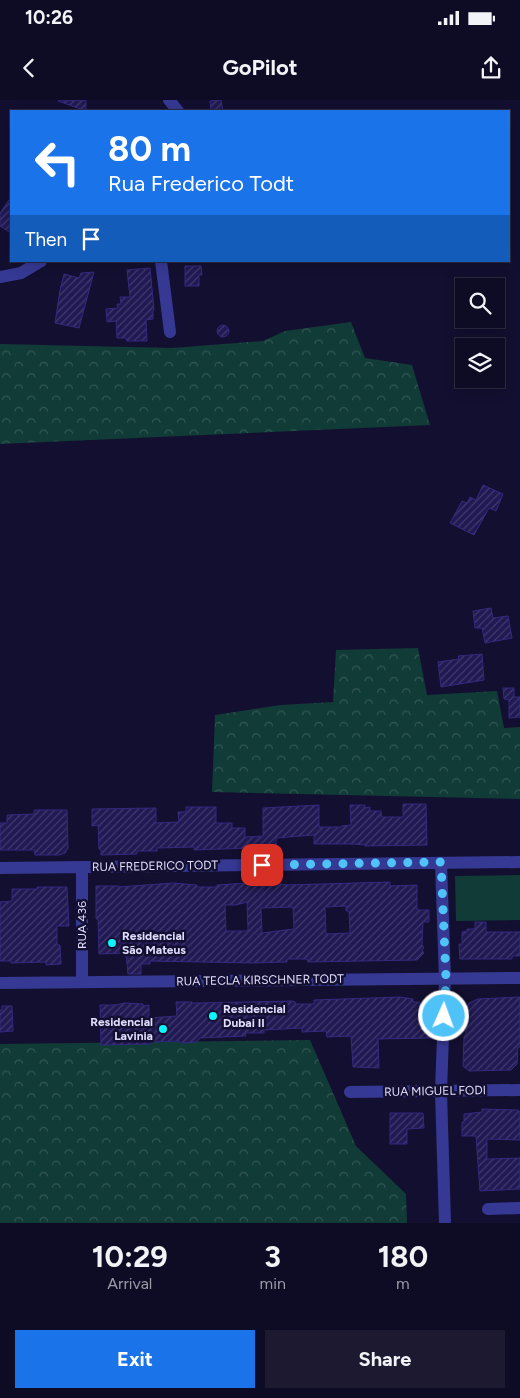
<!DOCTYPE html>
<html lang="en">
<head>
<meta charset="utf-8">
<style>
	body { margin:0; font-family:Figtree,sans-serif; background:#1c1931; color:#f1f3f6; height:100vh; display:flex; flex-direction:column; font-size:19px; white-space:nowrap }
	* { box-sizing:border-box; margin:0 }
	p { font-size:16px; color:#9b9ba6 }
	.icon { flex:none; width:28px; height:28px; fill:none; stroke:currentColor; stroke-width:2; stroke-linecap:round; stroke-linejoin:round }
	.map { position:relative; height:1123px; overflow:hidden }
	.side { display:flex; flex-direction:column; background:#0e0b24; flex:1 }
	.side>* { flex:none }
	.top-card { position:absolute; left:10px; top:10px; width:500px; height:152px; border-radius:0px; box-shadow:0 2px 12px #0003,0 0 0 1px #2e2b41; background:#1a73e8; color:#fff; overflow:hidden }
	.controls { position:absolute; left:455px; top:178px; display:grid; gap:10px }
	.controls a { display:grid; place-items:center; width:50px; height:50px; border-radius:0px; background:#0e0b24; box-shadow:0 2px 12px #0003,0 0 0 1px #2e2b41; font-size:25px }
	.pin { position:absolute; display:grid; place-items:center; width:42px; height:42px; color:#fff; margin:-21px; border-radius:10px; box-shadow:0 2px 8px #0006 }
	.me { position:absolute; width:55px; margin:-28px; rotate:2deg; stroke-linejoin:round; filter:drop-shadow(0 0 4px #0008) }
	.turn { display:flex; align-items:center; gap:18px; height:105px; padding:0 15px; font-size:22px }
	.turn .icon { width:65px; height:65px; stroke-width:2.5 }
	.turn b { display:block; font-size:35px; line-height:42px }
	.then { display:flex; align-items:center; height:48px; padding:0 15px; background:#0003; gap:10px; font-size:19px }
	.eta { display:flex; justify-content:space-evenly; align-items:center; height:85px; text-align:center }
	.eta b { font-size:30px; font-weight:700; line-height:35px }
	.primary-button { display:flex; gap:10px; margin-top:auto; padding:10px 15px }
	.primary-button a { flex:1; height:58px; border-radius:0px; background:#1a73e8; color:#fff; font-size:20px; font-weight:700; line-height:58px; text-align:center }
	.primary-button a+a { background:#1c1931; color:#f1f3f6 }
	.status { display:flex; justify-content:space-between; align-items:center; height:35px; padding:0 25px; background:#0e0b24; direction:ltr }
	.status svg { height:14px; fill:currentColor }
	header { display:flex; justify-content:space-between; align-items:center; height:65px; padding:0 15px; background:#0e0b24; font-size:22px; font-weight:700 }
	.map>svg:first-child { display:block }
	.forest { fill:url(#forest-crowns) }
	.garden { fill:#113b36 }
	.building { fill:url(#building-hatch); stroke:#342981; fill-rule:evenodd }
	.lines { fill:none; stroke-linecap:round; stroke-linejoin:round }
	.minor { stroke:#363993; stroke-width:12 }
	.route { stroke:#4fc3f7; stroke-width:9; stroke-dasharray:0 16.2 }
	.poi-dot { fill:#0af7ff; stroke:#130f30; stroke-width:2 }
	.labels { text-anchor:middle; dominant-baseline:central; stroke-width:5; stroke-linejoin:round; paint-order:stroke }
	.street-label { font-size:12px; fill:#e0deff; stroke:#130f30 }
	.poi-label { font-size:12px; font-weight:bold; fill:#e0deff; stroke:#130f30; text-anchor:start }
</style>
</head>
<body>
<div class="status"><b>10:26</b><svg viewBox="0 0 49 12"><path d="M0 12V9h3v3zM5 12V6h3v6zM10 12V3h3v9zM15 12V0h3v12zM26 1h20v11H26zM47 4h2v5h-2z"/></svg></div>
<header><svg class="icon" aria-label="back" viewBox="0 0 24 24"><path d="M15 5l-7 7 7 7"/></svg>GoPilot<svg class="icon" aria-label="share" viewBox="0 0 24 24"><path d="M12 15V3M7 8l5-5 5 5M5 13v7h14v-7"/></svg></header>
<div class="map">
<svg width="520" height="1123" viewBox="0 0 520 1123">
	<defs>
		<pattern id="forest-crowns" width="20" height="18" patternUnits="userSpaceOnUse" patternTransform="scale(1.25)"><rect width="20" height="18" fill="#113b36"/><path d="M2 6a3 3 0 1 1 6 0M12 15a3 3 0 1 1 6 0" fill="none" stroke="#335754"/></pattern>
		<pattern id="building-hatch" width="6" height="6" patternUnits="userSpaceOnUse" patternTransform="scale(1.25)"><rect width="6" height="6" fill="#211953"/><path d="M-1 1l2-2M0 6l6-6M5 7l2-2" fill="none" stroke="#413a6d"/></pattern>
	</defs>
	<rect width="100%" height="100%" fill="#130f30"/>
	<path class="forest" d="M 351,222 L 365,258 L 412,265 L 430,325 L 0,344 L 0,244 L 172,248 L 263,241 L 285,231 Z
		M 418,548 L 427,595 L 497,591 L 504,628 L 520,627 L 520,699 L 212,692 L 215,615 L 281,605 L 333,602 L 336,550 Z
		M 310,940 L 356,1046 L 406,1094 L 407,1123 L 0,1123 L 0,944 Z"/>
	<path class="garden" d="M 520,775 L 520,820 L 456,821 L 455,776 Z"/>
	<path class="building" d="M 86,0 L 86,11 L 58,1 Z
		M 221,0 L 223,11 L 211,11 L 210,1 Z
		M 11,97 L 11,133 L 0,126 L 0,113 Z
		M 185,166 L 201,166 L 202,175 L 199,175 L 199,186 L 185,186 Z
		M 150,168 L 154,210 L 153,210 L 153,219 L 146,220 L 147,241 L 127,241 L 126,238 L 117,238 L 116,221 L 107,222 L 106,209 L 118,208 L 117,204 L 121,204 L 120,197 L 130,197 L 127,170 Z
		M 94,172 L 79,228 L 55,223 L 60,190 L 64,174 L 79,178 L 81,173 Z
		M217 231a6 6 0 1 1 12 0a6 6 0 1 1-12 0Z
		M 483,385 L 503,394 L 496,411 L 489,408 L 474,435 L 450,423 L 462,401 L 467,403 L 470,397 L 476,400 Z
		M 491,508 L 493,518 L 508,516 L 512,538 L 485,543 L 482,528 L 475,528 L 473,511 Z
		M 482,554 L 484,580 L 441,587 L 438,562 L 459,559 L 458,556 Z
		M 503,588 L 514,588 L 514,597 L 520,597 L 520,617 L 509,618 L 509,600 L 504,599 Z
		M 403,704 L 426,704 L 427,745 L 365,746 L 365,745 L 354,744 L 314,744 L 314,735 L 276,738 L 276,747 L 194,750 L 194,747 L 157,748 L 157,751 L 137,751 L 137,754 L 101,755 L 101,750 L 99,749 L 98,725 L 92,726 L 92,709 L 156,708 L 156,723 L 179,722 L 178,712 L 186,712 L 186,707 L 216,707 L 216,723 L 232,723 L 232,728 L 245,728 L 245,737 L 263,736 L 263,708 L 319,705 L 319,727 L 341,727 L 341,726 L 351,725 L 350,705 L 365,705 L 365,708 L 370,707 L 370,711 L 381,711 L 382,717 L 403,717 Z
		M 34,710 L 67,710 L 68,748 L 65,753 L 60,755 L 35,755 L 34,750 L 0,750 L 0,723 L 7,723 L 7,715 L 34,714 Z
		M 390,782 L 390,786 L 417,785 L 417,810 L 429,810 L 429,822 L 423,822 L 422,845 L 424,847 L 422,850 L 424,853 L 417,860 L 308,862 L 307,859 L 287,859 L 287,862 L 252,863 L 150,861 L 150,864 L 141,864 L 141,874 L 128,874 L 126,853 L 99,854 L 98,819 L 96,819 L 96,786 L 119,786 L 119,787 L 173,783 L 197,785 L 197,787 L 217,787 L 217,785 L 247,783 L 276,783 L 286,785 ZM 247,802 L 248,831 L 226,831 L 225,805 L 236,805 ZM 346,806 L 346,811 L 349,811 L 350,833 L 326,834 L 325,807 ZM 293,807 L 294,829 L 262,833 L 261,808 Z
		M 37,787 L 67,787 L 69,826 L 57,826 L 57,845 L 60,845 L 61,864 L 46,865 L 46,862 L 11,863 L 11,861 L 0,861 L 0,802 L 12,801 L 12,789 L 37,789 Z
		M 475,822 L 486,822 L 486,832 L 520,832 L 520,856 L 512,856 L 512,859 L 460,859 L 459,844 L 462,844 L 462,832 L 467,831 L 467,829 L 475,829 Z
		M 400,897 L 413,899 L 413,902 L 420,902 L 420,906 L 423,905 L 423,925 L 431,925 L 431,938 L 378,939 L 379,968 L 353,967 L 351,936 L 327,937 L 326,931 L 302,932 L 302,928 L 264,930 L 264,933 L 245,933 L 246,936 L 200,938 L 197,942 L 179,943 L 179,941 L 151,942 L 151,944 L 101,945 L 100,905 L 114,905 L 125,903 L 143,904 L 143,906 L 149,905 L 149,918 L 177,916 L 176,902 L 192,902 L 192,903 L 198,903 L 292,901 L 295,902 L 296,904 L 314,904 L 314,900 Z
		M 520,897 L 520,947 L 518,947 L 517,964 L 511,970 L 469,971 L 463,966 L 464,937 L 466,934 L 465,911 L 469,903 L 478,899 Z
		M 2,906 L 12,906 L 13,931 L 0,932 L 0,910 L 2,910 Z
		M 482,1009 L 518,1010 L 520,1012 L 520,1040 L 487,1039 L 487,1059 L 520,1058 L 520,1089 L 480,1091 L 476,1036 L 462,1036 L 462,1022 L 464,1022 L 464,1014 L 482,1012 Z
		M 390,1013 L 423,1013 L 424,1028 L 407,1029 L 407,1044 L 390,1044 Z"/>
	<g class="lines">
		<path class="minor" d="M 169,0 L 178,11
			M 161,161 L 170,232
			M 0,177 L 21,173 L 41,161
			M 441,763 L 445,879 L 441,992 L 445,1123
			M 0,768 L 520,762
			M 82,882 L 82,767
			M 0,883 L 520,878
			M 350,992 L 520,990
			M 488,1109 L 520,1108"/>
	</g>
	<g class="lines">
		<path class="route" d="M 262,765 L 441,762 L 446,879 L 444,916"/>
	</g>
	<g class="poi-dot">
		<circle cx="112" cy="843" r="5"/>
		<circle cx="213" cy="916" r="5"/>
		<circle cx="163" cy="929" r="5"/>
	</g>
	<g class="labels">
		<g class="street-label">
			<text transform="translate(155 766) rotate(-1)">RUA FREDERICO TODT</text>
			<text transform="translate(82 825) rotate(-90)">RUA 436</text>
			<text transform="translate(260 880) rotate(-1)">RUA TECLA KIRSCHNER TODT</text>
			<text transform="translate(435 991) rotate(-1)">RUA MIGUEL FODI</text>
		</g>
		<g class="poi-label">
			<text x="122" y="836">Residencial<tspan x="122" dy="14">São Mateus</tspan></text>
			<text x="223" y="909">Residencial<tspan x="223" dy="14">Dubai II</tspan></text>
			<text x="153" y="922" text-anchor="end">Residencial<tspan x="153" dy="14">Lavinia</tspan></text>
		</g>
	</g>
</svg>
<div class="controls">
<a><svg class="icon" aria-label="search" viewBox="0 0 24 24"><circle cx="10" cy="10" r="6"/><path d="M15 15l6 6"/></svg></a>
<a><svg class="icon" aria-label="layers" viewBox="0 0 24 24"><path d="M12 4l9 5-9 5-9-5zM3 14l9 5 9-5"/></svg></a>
</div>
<div class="pin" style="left:262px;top:765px;background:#d93025"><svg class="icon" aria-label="arrive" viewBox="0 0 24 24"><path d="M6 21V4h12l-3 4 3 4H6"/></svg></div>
<svg class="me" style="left:444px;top:916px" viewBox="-20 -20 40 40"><circle r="17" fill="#4fc3f7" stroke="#fff" stroke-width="3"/><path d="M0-11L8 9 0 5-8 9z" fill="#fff"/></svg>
<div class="top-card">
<div class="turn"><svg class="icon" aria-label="left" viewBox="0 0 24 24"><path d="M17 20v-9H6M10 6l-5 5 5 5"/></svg><div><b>80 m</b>Rua Frederico Todt</div></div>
<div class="then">Then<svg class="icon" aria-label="arrive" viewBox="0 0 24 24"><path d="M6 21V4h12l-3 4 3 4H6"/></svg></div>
</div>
</div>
<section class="side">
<div class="eta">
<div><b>10:29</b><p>Arrival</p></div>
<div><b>3</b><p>min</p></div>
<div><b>180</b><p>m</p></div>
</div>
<div class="primary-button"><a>Exit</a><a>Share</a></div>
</section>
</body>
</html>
